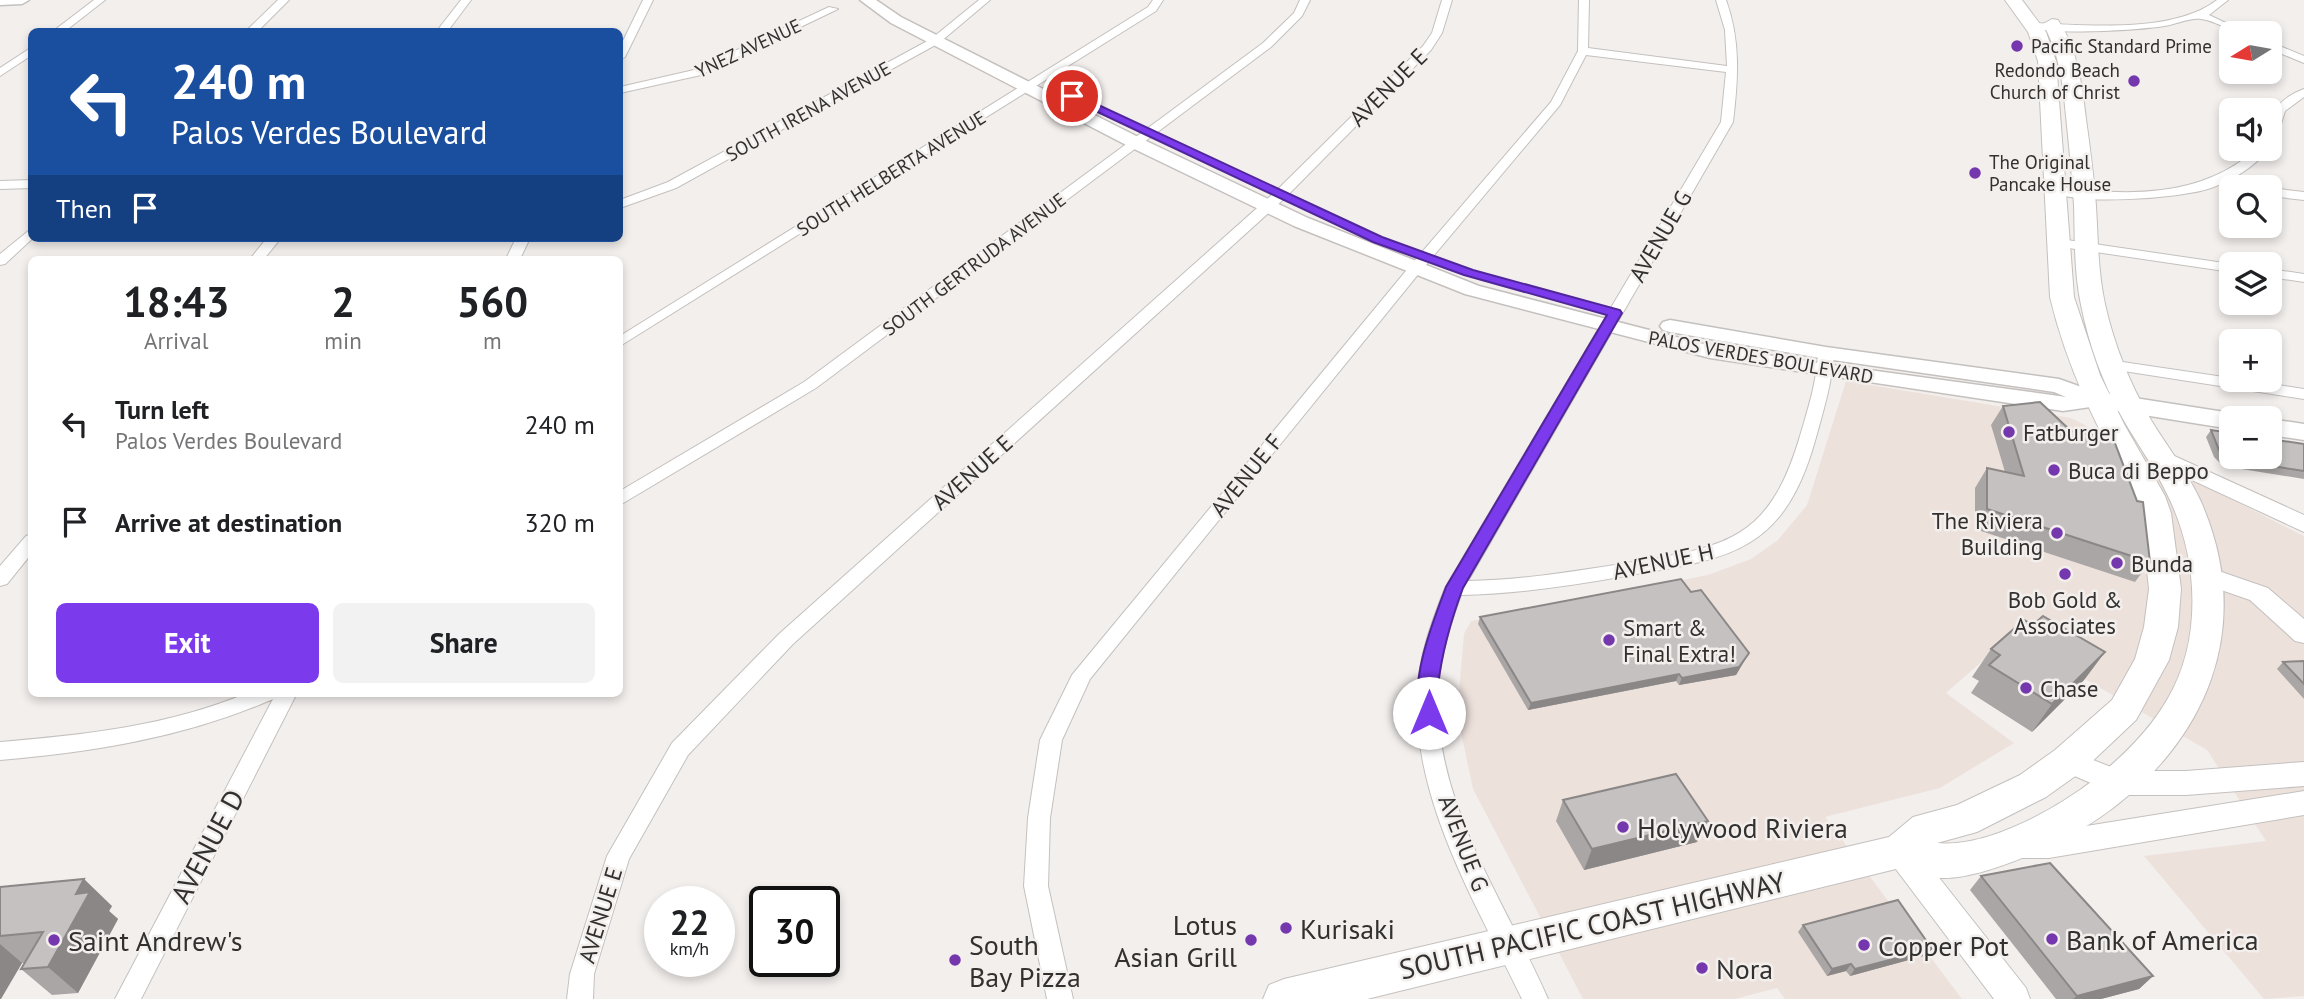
<!DOCTYPE html>
<html lang="en">
<head>
<meta charset="utf-8">
<style>
	body { margin:0; font-family:"PT Sans",sans-serif; background:#f2f2f2; color:#202124; height:100vh; display:flex; flex-direction:column; font-size:26px; white-space:nowrap }
	* { box-sizing:border-box; margin:0 }
	p { font-size:23px; color:#757577 }
	.icon { flex:none; width:38px; height:38px; fill:none; stroke:currentColor; stroke-width:2; stroke-linecap:round; stroke-linejoin:round }
	.map { position:relative; flex:1; overflow:hidden }
	.side { position:absolute; left:28px; top:256px; width:595px; height:441px; display:flex; flex-direction:column; background:#fff; border-radius:10px; box-shadow:0 4px 10px #0003 }
	.side>* { flex:none }
	.banner { position:absolute; left:28px; top:28px; width:595px; height:214px; border-radius:10px; box-shadow:0 4px 10px #0003; background:#1a4fa0; color:#fff; overflow:hidden }
	.needle { width:46px; rotate:259deg }
	.buttons { position:absolute; left:2219px; top:21px; display:grid; gap:14px }
	.buttons a { display:grid; place-items:center; width:63px; height:63px; border-radius:10px; background:#fff; box-shadow:0 4px 10px #0003; font-size:35px }
	.speed { position:absolute; left:644px; top:886px; display:flex; gap:14px; font-size:35px; font-weight:700; text-align:center }
	.speed>* { display:grid; place-content:center; width:91px; height:91px; border-radius:50%; background:#fff; box-shadow:0 4px 10px #0003; line-height:1 }
	.speed small { font-size:18px; font-weight:400 }
	.speed .limit { border:4px solid #111; border-radius:10px; background:#fff; color:#111 }
	.pin { position:absolute; display:grid; place-items:center; width:60px; height:60px; color:#fff; margin:-30px; border:4px solid #fff; border-radius:50%; box-shadow:0 2px 7px #0007 }
	.me { position:absolute; width:77px; margin:-38px; rotate:0deg; stroke-linejoin:round; filter:drop-shadow(0 0 5px #0008) }
	.turn { display:flex; align-items:center; gap:24px; height:147px; padding:0 28px; font-size:32px }
	.turn .icon { width:91px; height:91px; stroke-width:2.5 }
	.turn b { display:block; font-size:49px; line-height:60px }
	.then { display:flex; align-items:center; height:66px; padding:0 28px; background:#0003; gap:14px; font-size:26px }
	.eta { display:flex; justify-content:space-evenly; align-items:center; height:119px; text-align:center }
	.eta b { font-size:42px; font-weight:700; line-height:49px }
	.button { display:flex; gap:14px; margin-top:auto; padding:14px 28px }
	.button a { flex:1; height:80px; border-radius:10px; background:#7c3aed; color:#fff; font-size:28px; font-weight:700; line-height:80px; text-align:center }
	.button a+a { background:#f2f2f2; color:#202124 }
	ul { padding:0; list-style:none }
	li { display:flex; align-items:center; gap:21px; height:98px; padding:0 28px }
	li div { flex:1 }
	li b { display:block; font-size:26px }
	li em { font-style:normal }
	.map>svg:first-child { display:block }
	.built { fill:#ede1dc }
	.lines { fill:none; stroke-linecap:round; stroke-linejoin:round }
	.minor-casing { stroke:#c4c0be; stroke-width:2 }
	.tertiary-casing { stroke:#c4c0be; stroke-width:2 }
	.secondary-casing { stroke:#c4c0be; stroke-width:3 }
	.primary-casing { stroke:#c4c0be; stroke-width:3 }
	.trunk-casing { stroke:#c4c0be; stroke-width:2 }
	.minor { fill:#fff; fill-rule:evenodd }
	.tertiary { fill:#fff; fill-rule:evenodd }
	.secondary { fill:#fff; fill-rule:evenodd }
	.primary { fill:#fff; fill-rule:evenodd }
	.trunk { fill:#fff; fill-rule:evenodd }
	.wall { fill:#a9a6a5 }
	.shaded-wall { fill:#8a8786 }
	.building { fill:#c5c1c0; stroke:#8a8786; stroke-width:2 }
	.route { fill:#7c3aed; stroke:#51269a; stroke-width:2 }
	.poi-dot { fill:#7537ad; stroke:#f3efed; stroke-width:2.5 }
	.labels { text-anchor:middle; dominant-baseline:central; stroke-width:5; stroke-linejoin:round; paint-order:stroke }
	.far-poi-label { font-size:19px; fill:#323130; stroke:#f3efed; text-anchor:start }
	.far-street-label { font-size:19px; fill:#323130; stroke:#f3efed }
	.street-label { font-size:23px; fill:#323130; stroke:#f3efed }
	.poi-label { font-size:23px; fill:#323130; stroke:#f3efed; text-anchor:start }
	.near-poi-label { font-size:28px; fill:#323130; stroke:#f3efed; text-anchor:start }
	.near-street-label { font-size:28px; fill:#323130; stroke:#f3efed }
</style>
</head>
<body>
<div class="map">
<svg width="2304" height="999" viewBox="0 0 2304 999">
	<rect width="100%" height="100%" fill="#f3efed"/>
	<path class="built" d="M 1846,381 L 2071,418 L 2304,536 L 2304,996 L 2264,999 L 2144,856 L 2266,841 L 2207,750 L 2011,636 L 1946,693 L 2014,743 L 1940,788 L 1825,817 L 1962,999 L 1785,999 L 1777,988 L 1735,999 L 1583,999 L 1473,789 L 1457,714 L 1464,634 L 1471,621 L 1708,575 L 1751,559 L 1778,540 L 1807,505 Z"/>
	<g class="lines">
		<defs>
			<path id="minor" d="M 94,0 L 105,0 L 64,32 L 52,32 Z
				M 278,0 L 289,0 L 257,32 L 245,32 Z
				M 461,0 L 471,0 L 447,32 L 436,32 Z
				M 643,0 L 653,0 L 625,57 L 620,60 L 620,47 Z
				M 979,0 L 990,0 L 939,43 L 676,188 L 620,208 L 620,200 L 668,182 L 931,39 Z
				M 1153,0 L 1163,0 L 1156,11 L 620,346 L 620,336 L 1148,7 Z
				M 1300,0 L 1310,0 L 1302,16 L 1271,47 L 816,388 L 620,505 L 620,491 L 804,382 L 1263,43 L 1294,13 Z
				M 1442,0 L 1452,0 L 1442,33 L 1431,50 L 1285,198 L 793,644 L 688,755 L 629,859 L 594,974 L 593,999 L 567,999 L 570,974 L 607,856 L 672,743 L 779,634 L 1275,192 L 1423,46 L 1432,33 Z
				M 1579,0 L 1589,0 L 1588,48 L 1727,66 L 1725,30 L 1716,0 L 1726,0 C 1741,41 1738,80 1733,122 L 1468,581 C 1519,580 1570,572 1621,564 C 1722,547 1768,545 1800,436 C 1808,409 1817,381 1818,353 L 1826,348 L 1834,353 C 1832,383 1823,412 1815,441 C 1783,554 1727,559 1625,576 C 1570,586 1516,594 1461,595 C 1451,622 1442,649 1439,678 C 1428,796 1503,896 1548,999 L 1522,999 C 1475,901 1405,789 1419,676 C 1423,645 1434,616 1445,588 L 1721,122 L 1726,72 L 1586,55 L 1560,105 L 1420,272 L 1090,679 L 1062,740 L 1050,818 L 1048,886 L 1073,999 L 1047,999 L 1024,886 L 1028,818 L 1040,740 L 1072,675 L 1410,266 L 1551,102 L 1578,51 Z
				M 2217,0 L 2228,0 L 2209,15 L 2247,33 C 2229,33 2218,21 2201,19 C 2191,17 2174,25 2164,26 C 2141,30 2043,36 2028,26 L 2033,23 C 2086,25 2173,34 2217,0 Z
				M 829,7 L 838,9 L 701,75 L 620,93 L 620,87 L 694,70 Z
				M 2270,42 L 2304,56 L 2304,63 L 2270,49 Z
				M 32,47 L 32,55 L 0,76 L 0,68 Z
				M 2304,89 L 2304,97 L 2285,111 L 2276,140 L 2270,144 C 2270,115 2275,100 2304,89 Z
				M 2256,149 L 2269,149 C 2255,166 2232,181 2211,188 C 2184,198 2070,207 2050,190 L 2056,186 C 2124,197 2203,198 2256,149 Z
				M 32,180 L 32,188 L 0,189 L 0,181 Z
				M 2270,188 L 2304,192 L 2304,200 L 2270,196 Z
				M 32,228 L 33,238 L 5,264 L 0,265 L 0,254 Z
				M 267,238 L 281,238 L 264,259 L 250,259 Z
				M 516,238 L 530,238 L 520,259 L 506,259 Z
				M 2060,239 L 2231,264 L 2233,264 L 2231,272 L 2055,246 L 2055,240 Z
				M 2270,269 L 2304,274 L 2304,282 L 2270,277 Z
				M 2109,360 L 2304,389 L 2304,399 L 2104,368 L 2101,365 L 2104,362 Z
				M 32,534 L 32,553 L 7,584 L 0,586 L 0,566 L 26,536 Z
				M 247,693 L 297,693 L 141,999 L 115,999 L 273,699 C 186,737 95,752 0,760 L 0,742 C 84,735 169,726 247,693 Z"/>
			<path id="tertiary" d="M 2159,449 L 2304,515 L 2304,532 L 2151,461 L 2148,456 L 2151,451 Z
				M 2207,567 L 2268,588 L 2304,619 L 2304,643 L 2295,641 L 2250,600 L 2198,582 L 2195,576 L 2198,570 Z
				M 2068,750 L 2121,771 L 2186,771 L 2304,762 L 2304,786 L 2186,795 L 2119,795 L 2058,769 L 2054,761 L 2058,753 Z
				M 2304,791 L 2304,815 L 2049,858 L 2022,858 L 2012,854 L 2007,845 L 2012,836 L 2022,832 L 2049,832 Z
				M 1900,838 L 1911,842 L 2026,988 L 2030,999 L 1994,999 L 1889,860 L 1885,851 L 1889,842 Z"/>
			<path id="secondary" d="M 0,0 L 29,0 L 22,4 L 0,5 Z
				M 860,0 L 876,0 L 901,17 L 1142,139 L 1308,218 L 1479,286 L 1711,346 L 1825,364 L 2066,397 L 2054,392 L 1826,359 L 1670,332 L 1663,330 L 1660,326 L 1663,322 L 1670,320 L 1826,347 L 2059,379 L 2104,395 L 2107,400 L 2104,405 L 2063,411 L 1710,358 L 1465,294 L 1294,226 L 1130,147 L 891,23 Z"/>
			<path id="primary" d="M 2109,394 L 2231,413 L 2242,418 L 2231,418 L 2231,429 L 2100,408 L 2096,402 L 2100,396 Z
				M 2270,419 L 2304,424 L 2304,440 L 2270,435 Z"/>
			<path id="trunk" d="M 2005,0 L 2022,0 L 2046,32 L 2056,61 L 2074,297 L 2100,375 L 2124,424 L 2165,496 L 2171,513 L 2181,589 L 2178,627 L 2169,660 L 2136,720 L 2081,772 L 2046,797 L 1977,832 L 1937,843 C 1988,848 2058,808 2096,778 C 2123,756 2149,731 2167,700 C 2204,638 2198,554 2166,492 C 2154,466 2137,444 2123,419 C 2103,384 2089,345 2081,305 C 2074,272 2075,239 2074,205 C 2072,175 2069,145 2066,116 C 2063,84 2059,52 2043,24 L 2052,19 L 2058,20 C 2078,50 2082,85 2086,119 C 2090,148 2094,177 2096,206 C 2098,239 2098,272 2105,304 C 2114,345 2130,384 2151,420 C 2168,448 2189,474 2202,504 C 2255,628 2207,744 2099,818 C 2064,842 1985,879 1942,878 C 1928,878 1914,871 1900,868 L 1367,999 L 1263,999 L 1269,985 L 1284,979 L 1889,837 L 1913,817 L 1957,805 L 2020,775 L 2055,750 L 2112,700 L 2135,659 L 2144,627 L 2149,589 L 2141,513 L 2135,496 C 2099,432 2067,369 2050,297 L 2038,61 L 2028,32 Z"/>
		</defs>
		<use href="#minor" class="minor-casing"/>
		<use href="#tertiary" class="tertiary-casing"/>
		<use href="#secondary" class="secondary-casing"/>
		<use href="#primary" class="primary-casing"/>
		<use href="#trunk" class="trunk-casing"/>
		<use href="#minor" class="minor"/>
		<use href="#tertiary" class="tertiary"/>
		<use href="#secondary" class="secondary"/>
		<use href="#primary" class="primary"/>
		<use href="#trunk" class="trunk"/>
	</g>
	<path class="wall" d="M 2003,406 L 2150,562 L 2135,582 L 1975,529 L 1975,488 L 1987,468 L 2005,472 L 1991,425 Z
		M 2211,430 L 2304,444 L 2304,479 L 2223,466 L 2214,457 L 2206,437 Z
		M 1691,592 L 1749,653 L 1736,675 L 1679,685 L 1676,681 L 1528,710 L 1478,624 L 1480,617 Z
		M 2033,625 L 2105,652 L 2084,680 L 2032,732 L 1971,693 L 1979,681 L 1972,677 L 1991,649 Z
		M 2304,661 L 2304,699 L 2277,669 L 2283,662 Z
		M 1563,800 L 1697,842 L 1584,870 L 1556,821 Z
		M 1981,876 L 2153,976 L 2139,989 L 2101,999 L 2056,999 L 1970,890 Z
		M 0,887 L 112,906 L 109,911 L 118,919 L 78,993 L 52,995 L 21,969 L 24,963 L 22,963 L 0,999 Z
		M 1803,925 L 1927,955 L 1850,976 L 1846,971 L 1827,976 L 1798,932 Z"/>
	<path class="shaded-wall" d="M 2105,652 L 2084,680 L 2032,732 L 2052,704 Z
		M 1749,653 L 1736,675 L 1679,685 L 1682,678 Z
		M 1679,674 L 1676,681 L 1528,710 L 1531,703 Z
		M 1708,821 L 1697,842 L 1584,870 L 1592,849 Z
		M 84,879 L 112,906 L 109,911 L 118,919 L 78,993 L 48,967 L 76,894 Z
		M 0,944 L 22,963 L 1,999 L 0,999 Z
		M 1932,949 L 1927,955 L 1850,976 L 1855,969 Z
		M 1851,964 L 1846,971 L 1827,976 L 1832,969 Z
		M 2153,976 L 2139,989 L 2101,999 L 2073,999 L 2077,996 Z"/>
	<path class="building" d="M 2040,402 L 2071,431 L 2113,438 L 2137,501 L 2143,502 L 2150,562 L 1987,509 L 1987,468 L 2024,476 L 2003,406 Z
		M 2211,430 L 2231,433 L 2231,457 L 2270,457 L 2270,439 L 2304,444 L 2304,471 L 2228,459 L 2219,450 Z
		M 1681,579 L 1691,592 L 1701,590 L 1749,653 L 1739,667 L 1682,678 L 1679,674 L 1531,703 L 1480,617 Z
		M 2043,616 L 2105,652 L 2052,704 L 1989,665 L 2000,655 L 1991,649 L 2024,620 L 2033,625 Z
		M 2304,661 L 2304,684 L 2283,662 Z
		M 1676,774 L 1708,821 L 1592,849 L 1563,800 Z
		M 2050,863 L 2153,976 L 2077,996 L 1981,876 Z
		M 84,879 L 76,894 L 90,892 L 48,967 L 21,969 L 43,932 L 0,936 L 0,887 Z
		M 1898,900 L 1932,949 L 1855,969 L 1851,964 L 1832,969 L 1803,925 Z"/>
	<path class="route" d="M 1068,94 L 1075,94 L 1382,237 L 1473,270 L 1620,310 L 1622,313 L 1463,588 C 1451,620 1442,651 1438,686 C 1436,697 1441,709 1436,719 L 1429,721 L 1423,719 C 1406,687 1434,619 1446,587 L 1607,315 L 1464,275 L 1373,242 L 1068,98 Z"/>
	<g class="poi-dot">
		<circle cx="2017" cy="46" r="7"/>
		<circle cx="2134" cy="81" r="7"/>
		<circle cx="1975" cy="173" r="7"/>
		<circle cx="2009" cy="432" r="7"/>
		<circle cx="2054" cy="470" r="7"/>
		<circle cx="2057" cy="533" r="7"/>
		<circle cx="2117" cy="563" r="7"/>
		<circle cx="2065" cy="574" r="7"/>
		<circle cx="1609" cy="640" r="7"/>
		<circle cx="2026" cy="688" r="7"/>
		<circle cx="1623" cy="827" r="7"/>
		<circle cx="1286" cy="928" r="7"/>
		<circle cx="2052" cy="939" r="7"/>
		<circle cx="54" cy="940" r="7"/>
		<circle cx="1251" cy="940" r="7"/>
		<circle cx="1864" cy="945" r="7"/>
		<circle cx="955" cy="960" r="7"/>
		<circle cx="1702" cy="968" r="7"/>
	</g>
	<g class="labels">
		<g class="far-poi-label">
			<text x="2031" y="46">Pacific Standard Prime</text>
			<text x="2120" y="70" text-anchor="end">Redondo Beach<tspan x="2120" dy="22">Church of Christ</tspan></text>
			<text x="1989" y="162">The Original<tspan x="1989" dy="22">Pancake House</tspan></text>
		</g>
		<g class="far-street-label">
			<text transform="translate(748 48) rotate(-25)">YNEZ AVENUE</text>
			<text transform="translate(808 111) rotate(-29)">SOUTH IRENA AVENUE</text>
			<text transform="translate(891 173) rotate(-32)">SOUTH HELBERTA AVENUE</text>
			<text transform="translate(974 264) rotate(-37)">SOUTH GERTRUDA AVENUE</text>
			<text transform="translate(1761 357) rotate(10)">PALOS VERDES BOULEVARD</text>
		</g>
		<g class="street-label">
			<text transform="translate(1388 87) rotate(-45)">AVENUE E</text>
			<text transform="translate(1660 236) rotate(-60)">AVENUE G</text>
			<text transform="translate(972 472) rotate(-42)">AVENUE E</text>
			<text transform="translate(1246 475) rotate(-51)">AVENUE F</text>
			<text transform="translate(1663 561) rotate(-12)">AVENUE H</text>
			<text transform="translate(1464 843) rotate(69)">AVENUE G</text>
			<text transform="translate(600 915) rotate(-73)">AVENUE E</text>
		</g>
		<g class="poi-label">
			<text x="2023" y="432">Fatburger</text>
			<text x="2068" y="470">Buca di Beppo</text>
			<text x="2043" y="520" text-anchor="end">The Riviera<tspan x="2043" dy="26">Building</tspan></text>
			<text x="2131" y="563">Bunda</text>
			<text x="2065" y="599" text-anchor="middle">Bob Gold &amp;<tspan x="2065" dy="26">Associates</tspan></text>
			<text x="1623" y="627">Smart &amp;<tspan x="1623" dy="26">Final Extra!</tspan></text>
			<text x="2040" y="688">Chase</text>
		</g>
		<g class="near-poi-label">
			<text x="1637" y="827">Holywood Riviera</text>
			<text x="1237" y="924" text-anchor="end">Lotus<tspan x="1237" dy="32">Asian Grill</tspan></text>
			<text x="1300" y="928">Kurisaki</text>
			<text x="2066" y="939">Bank of America</text>
			<text x="68" y="940">Saint Andrew's</text>
			<text x="969" y="944">South<tspan x="969" dy="32">Bay Pizza</tspan></text>
			<text x="1878" y="945">Copper Pot</text>
			<text x="1716" y="968">Nora</text>
		</g>
		<g class="near-street-label">
			<text transform="translate(207 846) rotate(-62)">AVENUE D</text>
			<text transform="translate(1592 925) rotate(-13)">SOUTH PACIFIC COAST HIGHWAY</text>
		</g>
	</g>
</svg>
<div class="buttons">
<a><svg class="needle" viewBox="-14 -14 28 28"><path d="M0-13l5 13h-10z" fill="#e53935"/><path d="M0 13l5-13h-10z" fill="#757577"/></svg></a>
<a><svg class="icon" aria-label="sound" viewBox="0 0 24 24"><path d="M4 9h4l5-4v14l-5-4H4zM17 9q2 3 0 6"/></svg></a>
<a><svg class="icon" aria-label="search" viewBox="0 0 24 24"><circle cx="10" cy="10" r="6"/><path d="M15 15l6 6"/></svg></a>
<a><svg class="icon" aria-label="layers" viewBox="0 0 24 24"><path d="M12 4l9 5-9 5-9-5zM3 14l9 5 9-5"/></svg></a>
<a>+</a>
<a>−</a>
</div>
<div class="speed"><div>22<small>km/h</small></div><div class="limit">30</div></div>
<div class="pin" style="left:1072px;top:96px;background:#d93025"><svg class="icon" aria-label="arrive" viewBox="0 0 24 24"><path d="M6 21V4h12l-3 4 3 4H6"/></svg></div>
<svg class="me" style="left:1429px;top:713px" viewBox="-20 -20 40 40"><circle r="19" fill="#fff"/><path d="M0-13L10 11 0 6-10 11z" fill="#7c3aed"/></svg>
<div class="banner">
<div class="turn"><svg class="icon" aria-label="left" viewBox="0 0 24 24"><path d="M17 20v-9H6M10 6l-5 5 5 5"/></svg><div><b>240 m</b>Palos Verdes Boulevard</div></div>
<div class="then">Then<svg class="icon" aria-label="arrive" viewBox="0 0 24 24"><path d="M6 21V4h12l-3 4 3 4H6"/></svg></div>
</div>
<section class="side">
<div class="eta">
<div><b>18:43</b><p>Arrival</p></div>
<div><b>2</b><p>min</p></div>
<div><b>560</b><p>m</p></div>
</div>
<ul>
<li><svg class="icon" aria-label="left" viewBox="0 0 24 24"><path d="M17 20v-9H6M10 6l-5 5 5 5"/></svg><div><b>Turn left</b><p>Palos Verdes Boulevard</p></div><em>240 m</em></li>
<li><svg class="icon" aria-label="arrive" viewBox="0 0 24 24"><path d="M6 21V4h12l-3 4 3 4H6"/></svg><div><b>Arrive at destination</b></div><em>320 m</em></li>
</ul>
<div class="button"><a>Exit</a><a>Share</a></div>
</section>
</div>
</body>
</html>
